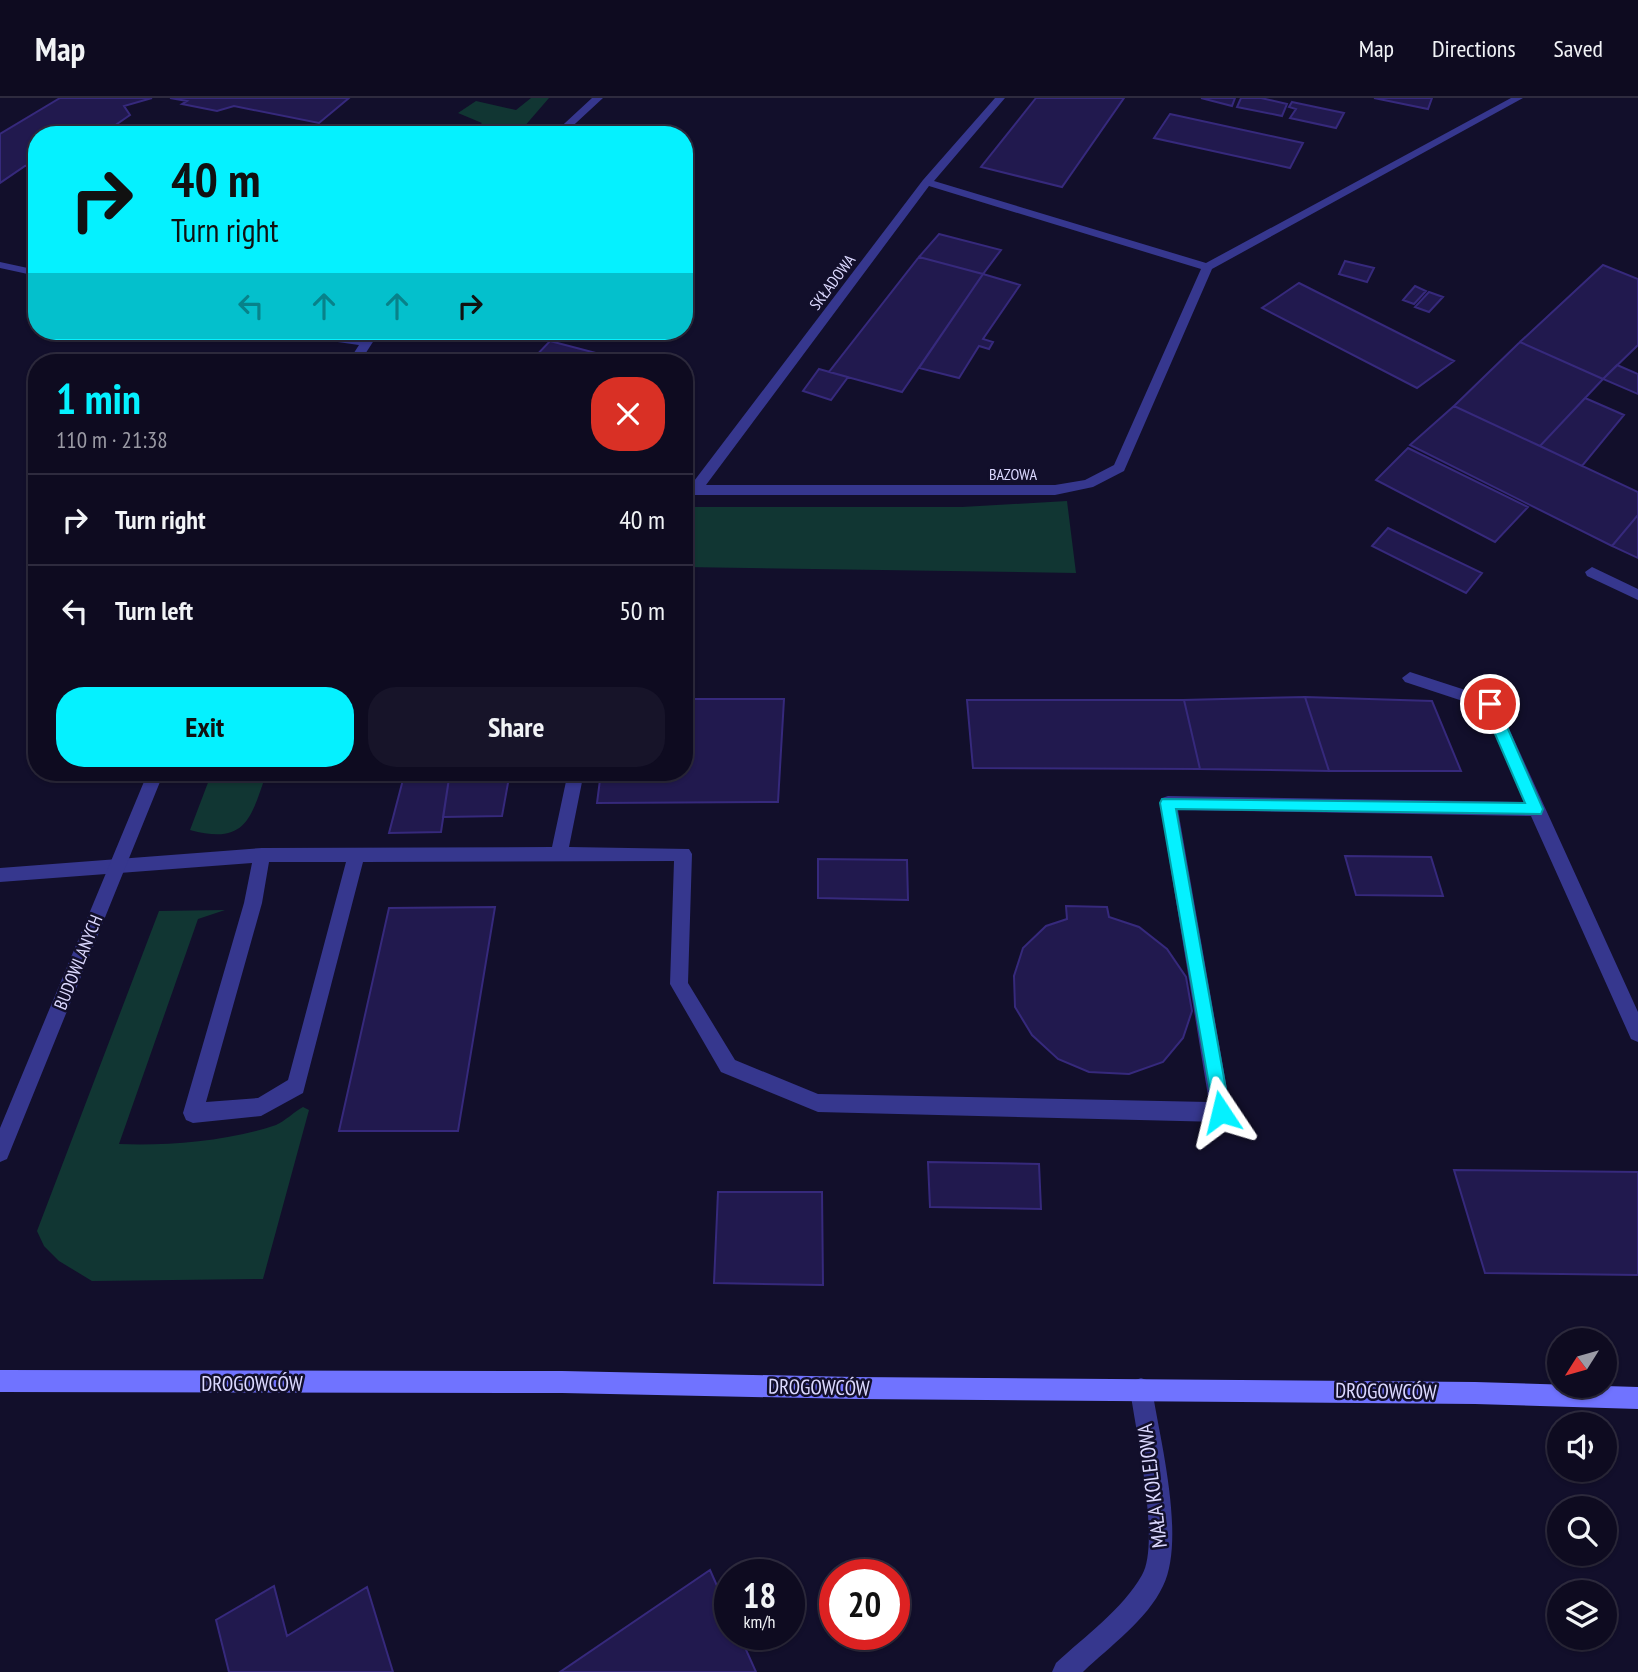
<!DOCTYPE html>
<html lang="en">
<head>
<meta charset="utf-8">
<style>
	body { margin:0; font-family:"PT Sans Narrow",sans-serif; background:#171429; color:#f1f3f6; height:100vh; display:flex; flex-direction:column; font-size:26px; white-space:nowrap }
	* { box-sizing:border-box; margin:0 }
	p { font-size:23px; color:#9b9ba5 }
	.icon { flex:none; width:38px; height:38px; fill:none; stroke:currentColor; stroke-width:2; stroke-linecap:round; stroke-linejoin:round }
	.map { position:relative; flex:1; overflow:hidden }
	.drawer { position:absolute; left:28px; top:256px; width:665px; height:427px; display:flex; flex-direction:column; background:#0e0b20; border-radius:28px; box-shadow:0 2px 5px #0004,0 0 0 2px #2e2b3e }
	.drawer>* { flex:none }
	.top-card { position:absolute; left:28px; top:28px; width:665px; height:214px; border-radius:28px; box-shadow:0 2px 5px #0004,0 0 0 2px #2e2b3e; background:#05f1ff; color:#111; overflow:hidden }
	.needle { width:46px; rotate:233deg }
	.buttons { position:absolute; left:1547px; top:1230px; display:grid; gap:14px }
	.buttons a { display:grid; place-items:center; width:70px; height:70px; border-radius:50%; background:#0e0b20; box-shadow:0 2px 5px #0004,0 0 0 2px #2e2b3e; font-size:35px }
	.speed { position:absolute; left:714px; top:1461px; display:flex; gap:14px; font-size:35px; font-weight:700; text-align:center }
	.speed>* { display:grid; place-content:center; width:91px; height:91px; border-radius:50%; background:#0e0b20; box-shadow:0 2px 5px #0004,0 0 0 2px #2e2b3e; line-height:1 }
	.speed small { font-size:18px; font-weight:400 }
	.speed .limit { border:10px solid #d22; background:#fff; color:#111 }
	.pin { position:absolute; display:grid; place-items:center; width:60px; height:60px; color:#fff; margin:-30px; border:4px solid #fff; border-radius:50%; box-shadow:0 2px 7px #0007 }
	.me { position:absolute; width:77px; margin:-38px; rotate:350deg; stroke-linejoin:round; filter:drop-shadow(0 0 5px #0008) }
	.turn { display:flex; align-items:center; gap:24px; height:147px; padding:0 28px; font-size:32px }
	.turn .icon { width:91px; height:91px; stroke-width:2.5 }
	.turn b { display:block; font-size:49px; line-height:60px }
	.lanes { display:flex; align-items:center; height:66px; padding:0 28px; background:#0003; justify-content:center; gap:35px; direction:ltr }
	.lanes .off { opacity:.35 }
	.round { display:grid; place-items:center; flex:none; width:74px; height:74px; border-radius:28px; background:#171429 }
	.headline { display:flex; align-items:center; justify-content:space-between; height:119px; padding:0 28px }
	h1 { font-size:42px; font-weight:800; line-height:52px; color:#05f1ff }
	.button { display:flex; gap:14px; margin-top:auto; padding:14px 28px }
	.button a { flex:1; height:80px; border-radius:28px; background:#05f1ff; color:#111; font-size:28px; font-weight:800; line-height:80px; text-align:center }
	.button a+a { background:#171429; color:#f1f3f6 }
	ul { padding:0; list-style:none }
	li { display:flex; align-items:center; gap:21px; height:91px; padding:0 28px; border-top:2px solid #2e2b3e }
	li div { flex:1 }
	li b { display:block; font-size:26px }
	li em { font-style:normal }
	header { display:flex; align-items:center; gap:42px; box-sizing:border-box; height:98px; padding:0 35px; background:#0e0b20; border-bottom:2px solid #2e2b3e }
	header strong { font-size:33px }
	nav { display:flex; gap:38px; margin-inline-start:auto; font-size:24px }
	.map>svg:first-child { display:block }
	.green { fill:#113633 }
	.building { fill:#21194e; stroke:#36297c; stroke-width:2 }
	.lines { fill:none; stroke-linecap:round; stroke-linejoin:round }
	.service { fill:#36378e; fill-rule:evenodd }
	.minor { fill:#36378e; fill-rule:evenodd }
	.secondary { fill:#7073ff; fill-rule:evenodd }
	.route { fill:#05f1ff; stroke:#039da6; stroke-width:2 }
	.labels { text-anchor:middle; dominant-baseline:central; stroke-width:5; stroke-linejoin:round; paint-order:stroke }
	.far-street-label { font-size:16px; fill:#dcd9ff; stroke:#120f2b }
	.street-label { font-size:18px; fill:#dcd9ff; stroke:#120f2b }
	.near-street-label { font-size:21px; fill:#dcd9ff; stroke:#120f2b }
</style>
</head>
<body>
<header>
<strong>Map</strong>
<nav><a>Map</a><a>Directions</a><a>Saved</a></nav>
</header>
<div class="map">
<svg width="1638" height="1574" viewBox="0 0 1638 1574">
	<rect width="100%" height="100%" fill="#120f2b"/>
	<path class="green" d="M 531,0 L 549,0 L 517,37 L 466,37 L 482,25 L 458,15 L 476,3 L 516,12 Z
		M 1067,403 L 1076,475 L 684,469 L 684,409 L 962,409 Z
		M 212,674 L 267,674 C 251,718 248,748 190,732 Z
		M 225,812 L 198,821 L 119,1046 C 168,1048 229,1043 276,1027 C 285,1023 294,1014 303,1009 L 309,1012 L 263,1181 L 92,1183 L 59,1163 L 44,1148 L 37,1133 L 159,813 Z"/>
	<path class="building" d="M 60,0 L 152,0 L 124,8 L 130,17 L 101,37 L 37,37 L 37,65 L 25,68 L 0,85 L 0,36 Z
		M 170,0 L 349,0 L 319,25 L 234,8 L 217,13 L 182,6 L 187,3 Z
		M 1036,0 L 1124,0 L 1062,89 L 981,69 Z
		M 1201,0 L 1235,0 L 1232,8 Z
		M 1241,0 L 1261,0 L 1287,6 L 1282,18 L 1237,9 Z
		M 1374,0 L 1432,0 L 1428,11 Z
		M 1292,4 L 1344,15 L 1336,30 L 1290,20 L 1296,11 L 1289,9 Z
		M 1170,16 L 1303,45 L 1290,70 L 1154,40 Z
		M 939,136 L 1001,152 L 983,176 L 919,159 Z
		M 919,159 L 983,176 L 902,294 L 829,274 Z
		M 1345,163 L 1374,170 L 1367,184 L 1339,176 Z
		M 1603,167 L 1638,181 L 1638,247 L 1603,281 L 1520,244 Z
		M 983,176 L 1020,187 L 983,241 L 993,244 L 989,251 L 979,248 L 959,280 L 919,270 Z
		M 1299,185 L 1454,263 L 1417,290 L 1262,210 Z
		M 1415,188 L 1426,193 L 1414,206 L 1403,202 Z
		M 1429,194 L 1443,199 L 1429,214 L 1415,209 Z
		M 550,243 L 596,255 L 587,264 L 530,264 Z
		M 1520,244 L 1603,281 L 1540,348 L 1454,308 Z
		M 1617,267 L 1638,276 L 1638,296 L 1603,281 Z
		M 819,271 L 848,279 L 831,302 L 803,293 Z
		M 1585,300 L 1624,317 L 1582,368 L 1540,348 Z
		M 1454,308 L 1638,394 L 1638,417 L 1612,448 L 1410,347 Z
		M 1408,350 L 1528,409 L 1495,444 L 1376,382 Z
		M 1638,417 L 1638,460 L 1612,448 Z
		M 1388,430 L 1482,475 L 1466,495 L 1372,448 Z
		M 1305,599 L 1329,673 L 1200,671 L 1184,602 Z
		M 1305,599 L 1432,603 L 1461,673 L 1329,673 Z
		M 684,601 L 784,601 L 778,704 L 597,705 L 601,674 L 684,674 Z
		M 967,602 L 1184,602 L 1200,671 L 973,670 Z
		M 405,674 L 450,674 L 441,734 L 389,735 Z
		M 450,674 L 510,674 L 502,718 L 443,719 Z
		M 1345,758 L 1431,759 L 1443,798 L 1356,797 Z
		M 818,761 L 907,762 L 908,802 L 818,800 Z
		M 1066,808 L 1107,809 L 1109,819 L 1139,829 L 1167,851 L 1186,879 L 1192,913 L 1183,940 L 1163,964 L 1129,976 L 1089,974 L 1058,961 L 1032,937 L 1015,909 L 1014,878 L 1023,850 L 1046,828 L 1067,821 Z
		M 495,809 L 458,1033 L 339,1033 L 389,810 Z
		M 928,1064 L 1039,1066 L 1041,1111 L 930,1109 Z
		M 1454,1072 L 1638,1074 L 1638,1177 L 1485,1175 Z
		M 718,1094 L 822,1094 L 823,1187 L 714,1185 Z
		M 710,1472 L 730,1517 L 730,1536 L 739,1536 L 756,1574 L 560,1574 Z
		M 274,1488 L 287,1538 L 367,1489 L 393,1574 L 229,1574 L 216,1522 Z"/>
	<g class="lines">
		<path class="service" d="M 1592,469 L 1638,491 L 1638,502 L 1587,478 L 1585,474 Z
			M 1410,574 L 1496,602 L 1638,914 L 1638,944 L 1631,941 L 1531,718 L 1178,712 L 1231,1014 L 1228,1021 L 1221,1024 L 818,1014 L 721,974 L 670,886 L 674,763 L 363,764 L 303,995 L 261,1018 L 193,1025 L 186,1022 L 183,1015 L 244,805 L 252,765 L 0,784 L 0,770 L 262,750 L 552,749 L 568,674 L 584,674 L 569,749 L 689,751 L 692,756 L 688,885 L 735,962 L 818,996 L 1209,1004 L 1160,705 L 1162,700 L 1168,698 L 1525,704 L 1484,610 L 1405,584 L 1402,580 ZM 269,764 L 346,764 L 288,982 L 258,1000 L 206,1004 L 262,805 Z"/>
		<path class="minor" d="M 592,0 L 603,0 L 563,37 L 552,37 Z
			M 995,0 L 1005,0 L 934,83 L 1206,165 L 1511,0 L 1523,0 L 1212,171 L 1124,373 L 1093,389 L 1055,397 L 684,397 L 684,387 L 691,387 L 923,82 ZM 929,88 L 1201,171 L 1114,367 L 1085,382 L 1055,387 L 706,387 Z
			M 0,164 L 37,172 L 37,178 L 0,170 Z
			M 282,233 L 312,233 L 363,240 L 368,233 L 380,233 L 360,264 L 348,264 L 359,247 L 288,237 Z
			M 148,674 L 164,674 L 7,1061 L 0,1064 L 0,1030 Z
			M 1141,1280 L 1149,1283 L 1152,1291 C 1160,1342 1186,1441 1163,1488 C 1147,1522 1110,1548 1083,1574 L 1052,1574 L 1056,1565 C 1085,1538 1122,1512 1142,1477 C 1161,1445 1135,1330 1130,1291 L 1133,1283 Z"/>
		<path class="secondary" d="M 0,1272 L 562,1273 L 855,1279 L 1475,1284 L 1638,1289 L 1638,1311 L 1475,1306 L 855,1301 L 562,1295 L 0,1294 Z"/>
	</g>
	<path class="route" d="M 1490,601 L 1497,606 L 1543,711 L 1541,716 L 1176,711 L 1230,1014 L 1228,1021 L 1221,1023 L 1215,1021 L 1160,705 L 1162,701 L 1525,705 L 1482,606 Z"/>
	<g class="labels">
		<g class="far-street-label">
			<text transform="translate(832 184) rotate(-53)">SKŁADOWA</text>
			<text x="1013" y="376">BAZOWA</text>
		</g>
		<g class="street-label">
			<text transform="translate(78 864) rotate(-68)">BUDOWLANYCH</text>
		</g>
		<g class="near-street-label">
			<text x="252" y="1285">DROGOWCÓW</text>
			<text transform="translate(819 1289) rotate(1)">DROGOWCÓW</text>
			<text transform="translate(1386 1293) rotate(1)">DROGOWCÓW</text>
			<text transform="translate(1152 1388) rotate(-97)">MAŁA KOLEJOWA</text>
		</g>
	</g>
</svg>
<div class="buttons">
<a><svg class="needle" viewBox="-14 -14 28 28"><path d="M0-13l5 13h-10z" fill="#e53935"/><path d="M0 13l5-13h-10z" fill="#9b9ba5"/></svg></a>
<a><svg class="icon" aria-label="sound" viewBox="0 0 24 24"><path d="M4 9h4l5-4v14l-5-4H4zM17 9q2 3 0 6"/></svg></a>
<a><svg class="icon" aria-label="search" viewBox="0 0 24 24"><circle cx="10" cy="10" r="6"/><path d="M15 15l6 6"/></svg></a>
<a><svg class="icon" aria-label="layers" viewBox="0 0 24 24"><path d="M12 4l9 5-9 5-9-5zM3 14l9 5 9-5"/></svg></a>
</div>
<div class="speed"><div>18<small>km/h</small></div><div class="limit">20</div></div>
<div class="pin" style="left:1490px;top:606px;background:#d93025"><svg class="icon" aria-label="arrive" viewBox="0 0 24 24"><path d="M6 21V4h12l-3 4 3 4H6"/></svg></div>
<svg class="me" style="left:1221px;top:1014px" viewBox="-20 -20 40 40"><path d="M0-17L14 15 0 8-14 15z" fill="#05f1ff" stroke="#fff" stroke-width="4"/></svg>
<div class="top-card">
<div class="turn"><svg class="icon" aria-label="right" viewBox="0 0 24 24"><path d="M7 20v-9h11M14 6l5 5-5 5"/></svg><div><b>40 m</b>Turn right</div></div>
<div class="lanes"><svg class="icon off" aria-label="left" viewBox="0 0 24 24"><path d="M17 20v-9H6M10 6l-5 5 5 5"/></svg><svg class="icon off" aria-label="ahead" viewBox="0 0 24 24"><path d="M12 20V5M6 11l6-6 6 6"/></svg><svg class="icon off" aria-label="ahead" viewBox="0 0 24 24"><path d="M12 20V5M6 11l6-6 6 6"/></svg><svg class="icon" aria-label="right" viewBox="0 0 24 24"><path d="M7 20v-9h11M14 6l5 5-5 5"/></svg></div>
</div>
<section class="drawer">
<div class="headline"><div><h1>1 min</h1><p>110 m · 21:38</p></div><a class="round" style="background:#d93025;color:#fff"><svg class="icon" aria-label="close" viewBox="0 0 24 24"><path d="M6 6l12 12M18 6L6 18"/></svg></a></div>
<ul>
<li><svg class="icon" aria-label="right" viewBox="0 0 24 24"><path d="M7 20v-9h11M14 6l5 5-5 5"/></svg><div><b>Turn right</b></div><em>40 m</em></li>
<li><svg class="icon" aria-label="left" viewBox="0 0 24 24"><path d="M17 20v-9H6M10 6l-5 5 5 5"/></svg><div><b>Turn left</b></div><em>50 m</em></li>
</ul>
<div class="button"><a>Exit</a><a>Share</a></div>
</section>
</div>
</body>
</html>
